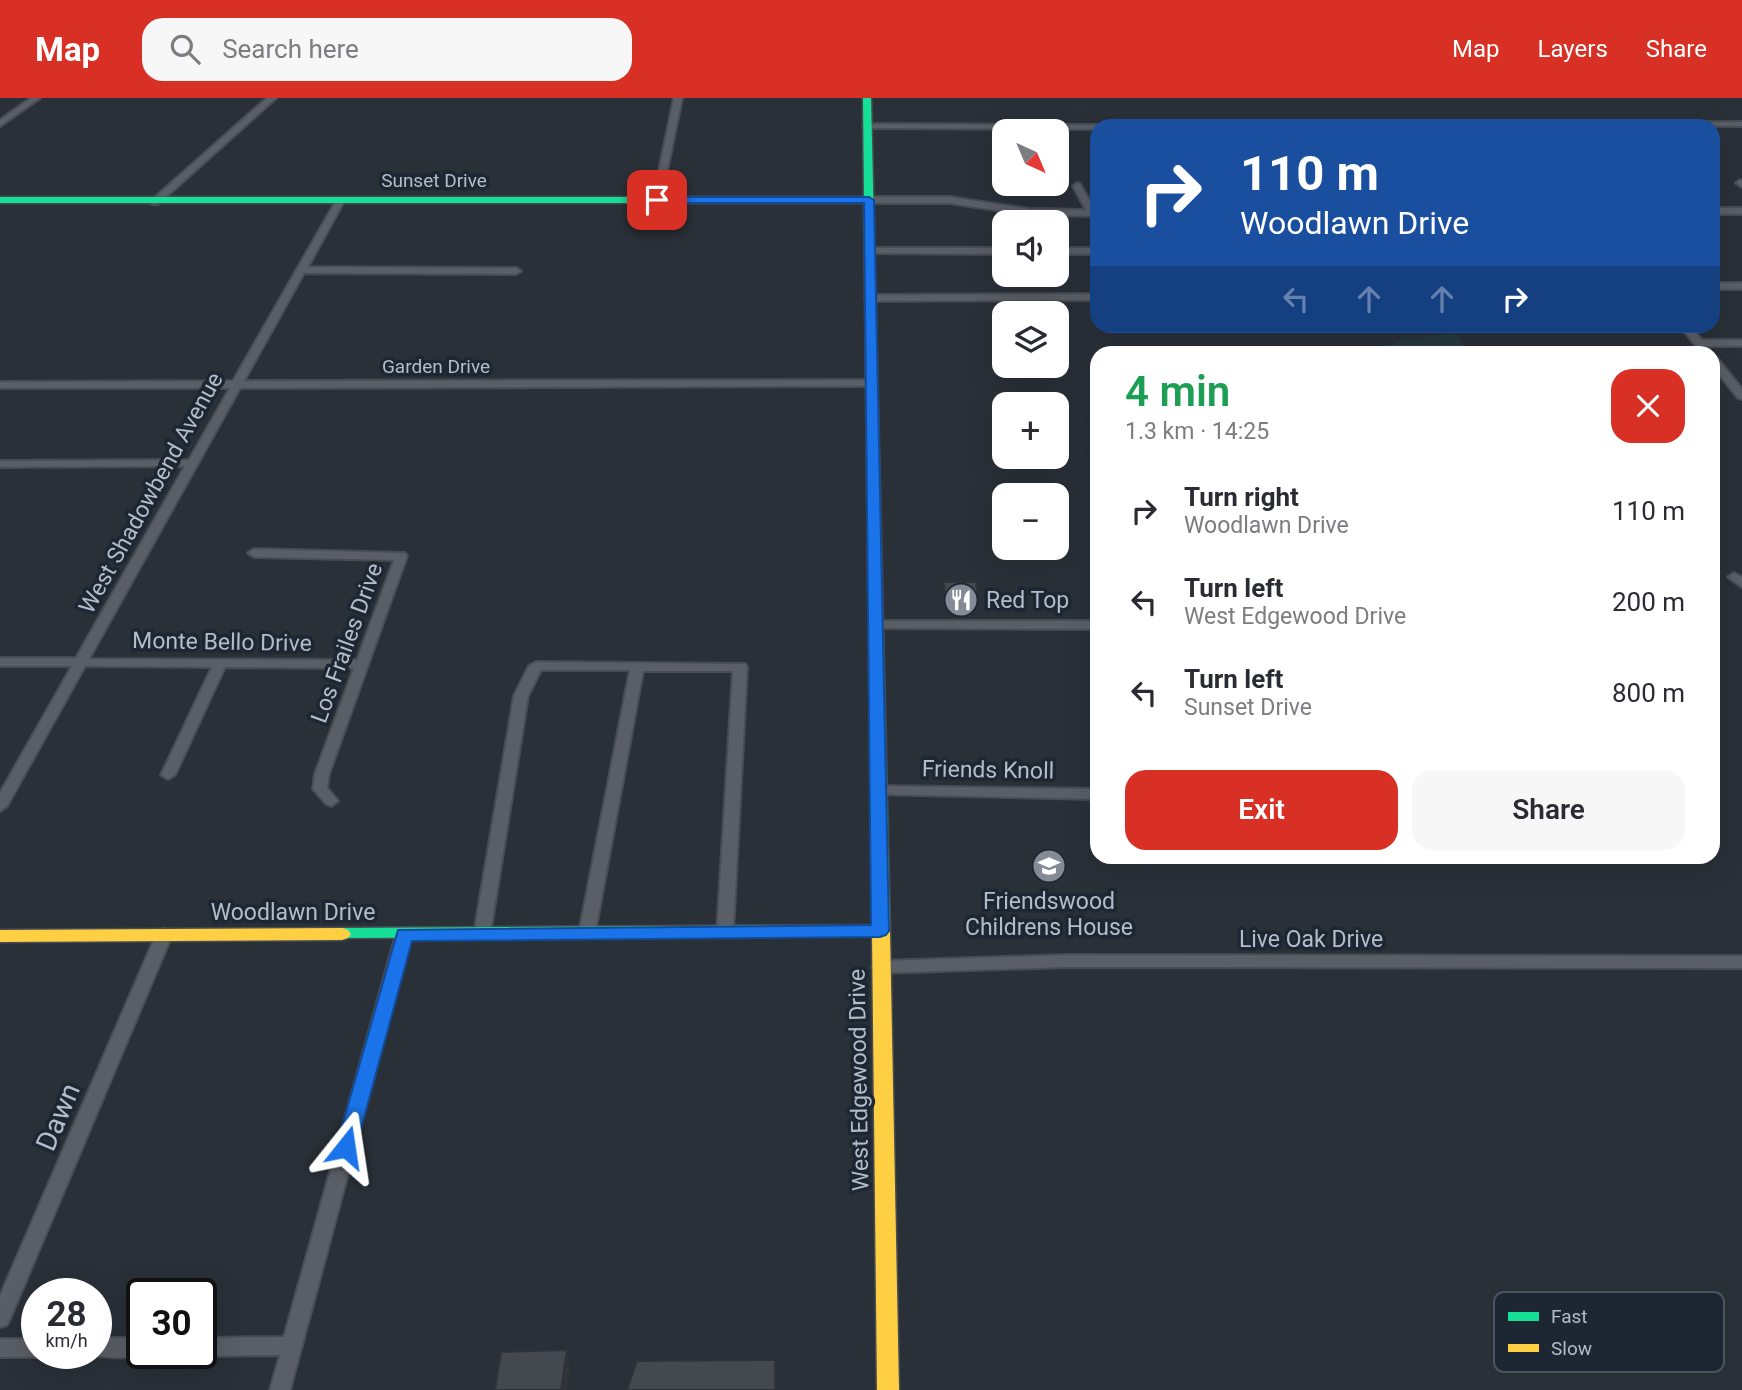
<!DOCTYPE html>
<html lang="en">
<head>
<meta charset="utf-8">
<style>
	body { margin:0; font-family:Roboto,sans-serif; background:#f7f7f7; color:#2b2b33; height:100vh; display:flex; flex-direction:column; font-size:26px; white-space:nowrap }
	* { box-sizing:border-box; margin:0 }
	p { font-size:23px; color:#7c7c81 }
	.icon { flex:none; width:38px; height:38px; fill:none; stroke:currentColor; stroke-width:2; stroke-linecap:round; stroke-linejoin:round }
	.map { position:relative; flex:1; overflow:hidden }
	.sheet { position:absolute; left:1090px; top:248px; width:630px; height:518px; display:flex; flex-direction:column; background:#fff; border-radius:21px; box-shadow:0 7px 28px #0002 }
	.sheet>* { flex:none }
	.hud { position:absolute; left:1090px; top:21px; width:630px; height:214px; border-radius:21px; box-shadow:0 7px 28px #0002; background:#1a4fa0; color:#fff; overflow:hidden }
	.needle { width:46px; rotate:136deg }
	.buttons { position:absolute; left:992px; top:21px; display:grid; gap:14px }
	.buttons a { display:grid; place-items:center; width:77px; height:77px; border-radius:14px; background:#fff; box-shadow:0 7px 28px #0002; font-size:35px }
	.speed { position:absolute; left:21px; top:1180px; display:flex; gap:14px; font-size:35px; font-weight:700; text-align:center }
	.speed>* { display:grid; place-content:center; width:91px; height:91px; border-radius:50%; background:#fff; box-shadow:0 7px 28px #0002; line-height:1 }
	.speed small { font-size:18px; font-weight:400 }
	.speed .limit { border:4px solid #111; border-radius:10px; background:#fff; color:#111 }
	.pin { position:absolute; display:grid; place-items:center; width:60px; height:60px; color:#fff; margin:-30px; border-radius:14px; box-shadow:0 4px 10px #0006 }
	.me { position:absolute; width:77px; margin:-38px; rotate:15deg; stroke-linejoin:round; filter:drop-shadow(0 0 5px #0008) }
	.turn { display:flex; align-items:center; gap:24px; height:147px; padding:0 35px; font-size:32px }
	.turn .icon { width:91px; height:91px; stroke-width:2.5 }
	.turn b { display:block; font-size:49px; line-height:60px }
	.lanes { display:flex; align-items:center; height:66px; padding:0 35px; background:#0003; justify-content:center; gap:35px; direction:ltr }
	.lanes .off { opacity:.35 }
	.round { display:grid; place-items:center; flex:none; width:74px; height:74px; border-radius:21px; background:#f7f7f7 }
	.headline { display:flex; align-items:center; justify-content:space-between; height:119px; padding:0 35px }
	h1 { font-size:42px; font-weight:600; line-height:52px; color:#1e9e55 }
	.cta { display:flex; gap:14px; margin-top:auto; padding:14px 35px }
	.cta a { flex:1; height:80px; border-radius:21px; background:#d93025; color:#fff; font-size:28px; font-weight:600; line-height:80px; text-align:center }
	.cta a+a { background:#f7f7f7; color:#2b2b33 }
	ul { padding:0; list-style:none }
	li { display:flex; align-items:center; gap:21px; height:91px; padding:0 35px }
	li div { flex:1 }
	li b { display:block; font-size:26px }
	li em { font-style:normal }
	header { display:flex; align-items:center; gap:42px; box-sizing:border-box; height:98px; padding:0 35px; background:#d93025; color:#fff }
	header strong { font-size:33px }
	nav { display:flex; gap:38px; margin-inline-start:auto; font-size:24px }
	.search { width:490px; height:63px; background:#f7f7f7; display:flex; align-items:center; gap:18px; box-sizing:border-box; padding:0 24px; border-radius:21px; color:#7c7c81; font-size:26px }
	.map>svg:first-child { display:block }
	.green { fill:#273a3e }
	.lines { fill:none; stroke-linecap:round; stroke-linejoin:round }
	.street-casing { stroke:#484c53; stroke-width:4 }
	.fast-casing { stroke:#484c53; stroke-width:3 }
	.slow-casing { stroke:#484c53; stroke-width:3 }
	.street { fill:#5a5e66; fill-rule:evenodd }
	.fast { fill:#16e098; fill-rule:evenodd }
	.slow { fill:#ffcf43; fill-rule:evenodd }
	.wall { fill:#3a3f45 }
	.shaded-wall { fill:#303338 }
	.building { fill:#444950; stroke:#303338; stroke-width:2 }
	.route { fill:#1a73e8; stroke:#114b97; stroke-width:2 }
	.labels { text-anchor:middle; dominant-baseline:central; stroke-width:7; stroke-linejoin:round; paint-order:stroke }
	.far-street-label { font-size:19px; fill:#b4bcc9; stroke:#1d2633 }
	.street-label { font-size:23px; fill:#b4bcc9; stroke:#1d2633 }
	.poi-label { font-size:23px; fill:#b4bcc9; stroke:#1d2633; text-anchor:start }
	.near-street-label { font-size:28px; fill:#b4bcc9; stroke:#1d2633 }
	.key { fill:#1d2633; stroke:#4a5360; stroke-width:2 }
	.key-label { font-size:19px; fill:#b4bcc9 }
</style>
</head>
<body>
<header>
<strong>Map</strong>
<div class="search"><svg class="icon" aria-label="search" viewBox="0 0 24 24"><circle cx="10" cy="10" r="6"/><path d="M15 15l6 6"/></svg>Search here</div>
<nav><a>Map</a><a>Layers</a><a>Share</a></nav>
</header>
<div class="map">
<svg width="1742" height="1292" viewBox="0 0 1742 1292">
	<rect width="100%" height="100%" fill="#2a3038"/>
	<path class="green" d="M 1447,236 L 1457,236 L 1469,255 L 1374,255 L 1403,241 Z"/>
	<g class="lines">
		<defs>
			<path id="street" d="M 31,0 L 40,0 L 0,28 L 0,22 Z
				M 267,0 L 276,0 L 158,106 L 152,106 L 152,102 Z
				M 674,0 L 682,0 L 661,102 L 657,105 L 653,102 Z
				M 1742,24 L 1742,28 L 1397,28 L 1401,26 Z
				M 867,26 L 1097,27 L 1100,28 L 1097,28 L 1097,31 L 864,30 L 863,28 Z
				M 1740,82 L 1742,83 L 1742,89 L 1736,85 Z
				M 1077,85 L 1080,86 L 1095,112 L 1097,112 L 1097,118 L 1030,117 L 949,105 L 869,105 L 865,102 L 869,99 L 949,99 L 1030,111 L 1086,112 L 1073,88 Z
				M 340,100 L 344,103 L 308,169 L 516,170 L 521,173 L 516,176 L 304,175 L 244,283 L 872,282 L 877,285 L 872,288 L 240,290 L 89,561 L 357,562 L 394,462 L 254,459 L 248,455 L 254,451 L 405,455 L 407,458 L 329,676 L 327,690 L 338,703 L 331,708 L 326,706 L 313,691 L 315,676 L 354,570 L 225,569 L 175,677 L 168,681 L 161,677 L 212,569 L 85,568 L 7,708 L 0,713 L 0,695 L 72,568 L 0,568 L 0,560 L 76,560 L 185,368 L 0,369 L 0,363 L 189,362 L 230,290 L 0,290 L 0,284 L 233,283 L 336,103 Z
				M 1713,110 L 1742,110 L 1742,116 L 1713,116 Z
				M 870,150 L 1004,150 L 1004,156 L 867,155 L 867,151 Z
				M 1057,150 L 1097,150 L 1097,156 L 1057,156 Z
				M 1713,185 L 1742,185 L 1742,191 L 1713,191 Z
				M 1097,196 L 1097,202 L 870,203 L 865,200 L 870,197 Z
				M 1680,228 L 1690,228 L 1702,242 L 1742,242 L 1742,248 L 1707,248 L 1709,251 L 1708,253 L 1700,253 Z
				M 1713,259 L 1717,260 L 1742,291 L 1742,301 L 1738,300 L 1713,269 Z
				M 1734,475 L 1742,479 L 1742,489 L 1728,479 Z
				M 875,523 L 1097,523 L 1097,531 L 870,530 L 869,527 L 870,524 Z
				M 536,564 L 745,566 L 747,569 L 733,834 L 731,838 L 719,838 L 717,834 L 733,573 L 643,573 L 595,835 L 593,839 L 581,839 L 579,835 L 630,572 L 541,572 L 528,598 L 490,836 L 488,840 L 476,840 L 474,836 L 514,598 L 529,568 Z
				M 878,688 L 1097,691 L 1097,701 L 873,696 L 871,693 L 873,690 Z
				M 164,831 L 170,833 L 172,837 L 10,1221 L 7,1227 L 0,1229 L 0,1198 L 156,837 L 158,833 Z
				M 404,831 L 410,833 L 412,837 L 290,1292 L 270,1292 L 280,1257 L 201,1258 L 194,1255 L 201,1255 L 201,1240 L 284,1239 L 396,837 L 398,833 Z
				M 1067,857 L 1742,858 L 1742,870 L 1067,869 L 880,875 L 874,873 L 872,869 L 874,865 L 880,863 Z
				M 96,1240 L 142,1240 L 142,1255 L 149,1255 C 134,1261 104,1261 89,1255 L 96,1255 Z
				M 0,1241 L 37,1241 L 37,1255 L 45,1255 L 37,1259 L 0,1259 Z"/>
			<path id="fast" d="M 863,0 L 871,0 L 890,834 L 887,838 L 336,840 L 333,836 L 336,832 L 342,830 L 872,827 L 864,105 L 0,105 L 0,99 L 864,99 Z"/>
			<path id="slow" d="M 881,828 L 887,830 L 890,834 L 899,1292 L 877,1292 L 872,834 L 875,830 Z
				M 342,830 L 348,832 L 351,836 L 348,840 L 342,842 L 0,844 L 0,832 Z"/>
		</defs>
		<use href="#street" class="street-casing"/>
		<use href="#fast" class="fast-casing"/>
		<use href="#slow" class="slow-casing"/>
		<use href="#street" class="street"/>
		<use href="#fast" class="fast"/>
		<use href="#slow" class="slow"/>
	</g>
	<path class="wall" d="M 944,484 L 978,500 L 977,509 L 945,509 Z"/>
	<path class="shaded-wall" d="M 567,1252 L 570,1271 L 567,1292 L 561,1292 Z"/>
	<path class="building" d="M 944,484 L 976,484 L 978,500 L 945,500 Z
		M 567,1252 L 561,1292 L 495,1292 L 501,1254 Z
		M 775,1262 L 775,1292 L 627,1292 L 637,1263 Z"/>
	<path class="route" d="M 869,99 L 874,102 L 889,833 L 886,837 L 880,839 L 412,843 L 356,1049 L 354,1055 L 346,1057 L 339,1055 L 336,1049 L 398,832 L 871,827 L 864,105 L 657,105 L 652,102 L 657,99 Z"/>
	<defs>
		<symbol id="restaurant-disc" viewBox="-11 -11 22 22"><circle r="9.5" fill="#848b96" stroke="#1d2633"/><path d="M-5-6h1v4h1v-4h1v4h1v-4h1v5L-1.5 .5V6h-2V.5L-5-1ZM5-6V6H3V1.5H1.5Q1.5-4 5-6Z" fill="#fff"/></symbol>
		<symbol id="school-disc" viewBox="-11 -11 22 22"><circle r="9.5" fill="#848b96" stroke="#1d2633"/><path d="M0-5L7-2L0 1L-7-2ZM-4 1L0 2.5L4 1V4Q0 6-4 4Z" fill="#fff"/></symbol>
	</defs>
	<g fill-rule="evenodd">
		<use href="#restaurant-disc" x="942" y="483" width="38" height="38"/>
		<use href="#school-disc" x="1030" y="749" width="38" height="38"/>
	</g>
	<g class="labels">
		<g class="far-street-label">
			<text x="434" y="82">Sunset Drive</text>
			<text x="436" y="268">Garden Drive</text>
		</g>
		<g class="street-label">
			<text transform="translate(151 395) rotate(-61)">West Shadowbend Avenue</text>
			<text transform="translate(222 544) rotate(1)">Monte Bello Drive</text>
			<text transform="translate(347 545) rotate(-70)">Los Frailes Drive</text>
			<text transform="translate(988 672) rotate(1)">Friends Knoll</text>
			<text x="293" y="814">Woodlawn Drive</text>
			<text x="1311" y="841">Live Oak Drive</text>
			<text transform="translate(859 982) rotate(-91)">West Edgewood Drive</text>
		</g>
		<g class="poi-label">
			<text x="986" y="502">Red Top</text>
			<text x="1049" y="803" text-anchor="middle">Friendswood<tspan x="1049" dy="26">Childrens House</tspan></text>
		</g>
		<g class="near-street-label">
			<text transform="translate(58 1019) rotate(-67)">Dawn</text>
		</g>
	</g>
	<rect x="1494" y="1194" width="230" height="80" rx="10" class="key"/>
	<rect x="1508" y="1214" width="31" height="9" fill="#16e098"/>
	<rect x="1508" y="1246" width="31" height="8" fill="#ffcf43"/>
	<g class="key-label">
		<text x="1551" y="1225">Fast</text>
		<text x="1551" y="1257">Slow</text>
	</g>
</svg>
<div class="buttons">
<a><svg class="needle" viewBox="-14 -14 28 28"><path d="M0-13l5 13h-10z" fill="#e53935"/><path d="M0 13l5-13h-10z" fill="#7c7c81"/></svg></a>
<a><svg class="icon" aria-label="sound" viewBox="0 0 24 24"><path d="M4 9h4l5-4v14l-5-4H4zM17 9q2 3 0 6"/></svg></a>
<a><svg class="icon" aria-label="layers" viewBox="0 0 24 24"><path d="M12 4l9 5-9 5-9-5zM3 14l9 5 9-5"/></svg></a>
<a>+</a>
<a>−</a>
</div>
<div class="speed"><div>28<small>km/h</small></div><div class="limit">30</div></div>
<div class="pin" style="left:657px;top:102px;background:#d93025"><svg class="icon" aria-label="arrive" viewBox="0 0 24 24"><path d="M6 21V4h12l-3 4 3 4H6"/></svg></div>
<svg class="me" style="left:346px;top:1049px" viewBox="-20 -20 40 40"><path d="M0-17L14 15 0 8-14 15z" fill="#1a73e8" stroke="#fff" stroke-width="4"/></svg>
<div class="hud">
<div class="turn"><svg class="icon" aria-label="right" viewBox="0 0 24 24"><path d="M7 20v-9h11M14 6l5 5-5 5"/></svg><div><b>110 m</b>Woodlawn Drive</div></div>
<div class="lanes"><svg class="icon off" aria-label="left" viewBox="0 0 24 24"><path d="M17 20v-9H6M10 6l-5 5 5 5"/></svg><svg class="icon off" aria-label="ahead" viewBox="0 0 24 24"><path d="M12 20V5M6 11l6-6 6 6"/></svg><svg class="icon off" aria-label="ahead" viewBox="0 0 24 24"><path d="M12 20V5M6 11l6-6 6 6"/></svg><svg class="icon" aria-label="right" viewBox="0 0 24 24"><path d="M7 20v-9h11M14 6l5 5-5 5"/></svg></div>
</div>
<section class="sheet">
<div class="headline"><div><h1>4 min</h1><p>1.3 km · 14:25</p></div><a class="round" style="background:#d93025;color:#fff"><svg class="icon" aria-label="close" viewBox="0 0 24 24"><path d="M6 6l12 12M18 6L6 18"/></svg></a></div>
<ul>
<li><svg class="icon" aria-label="right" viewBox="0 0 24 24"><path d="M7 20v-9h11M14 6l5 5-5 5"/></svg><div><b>Turn right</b><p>Woodlawn Drive</p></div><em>110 m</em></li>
<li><svg class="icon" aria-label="left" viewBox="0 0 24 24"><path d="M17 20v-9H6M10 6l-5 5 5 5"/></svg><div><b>Turn left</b><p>West Edgewood Drive</p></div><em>200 m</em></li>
<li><svg class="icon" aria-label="left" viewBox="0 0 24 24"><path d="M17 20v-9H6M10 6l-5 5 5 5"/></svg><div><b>Turn left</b><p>Sunset Drive</p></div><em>800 m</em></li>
</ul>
<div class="cta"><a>Exit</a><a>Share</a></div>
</section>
</div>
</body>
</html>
